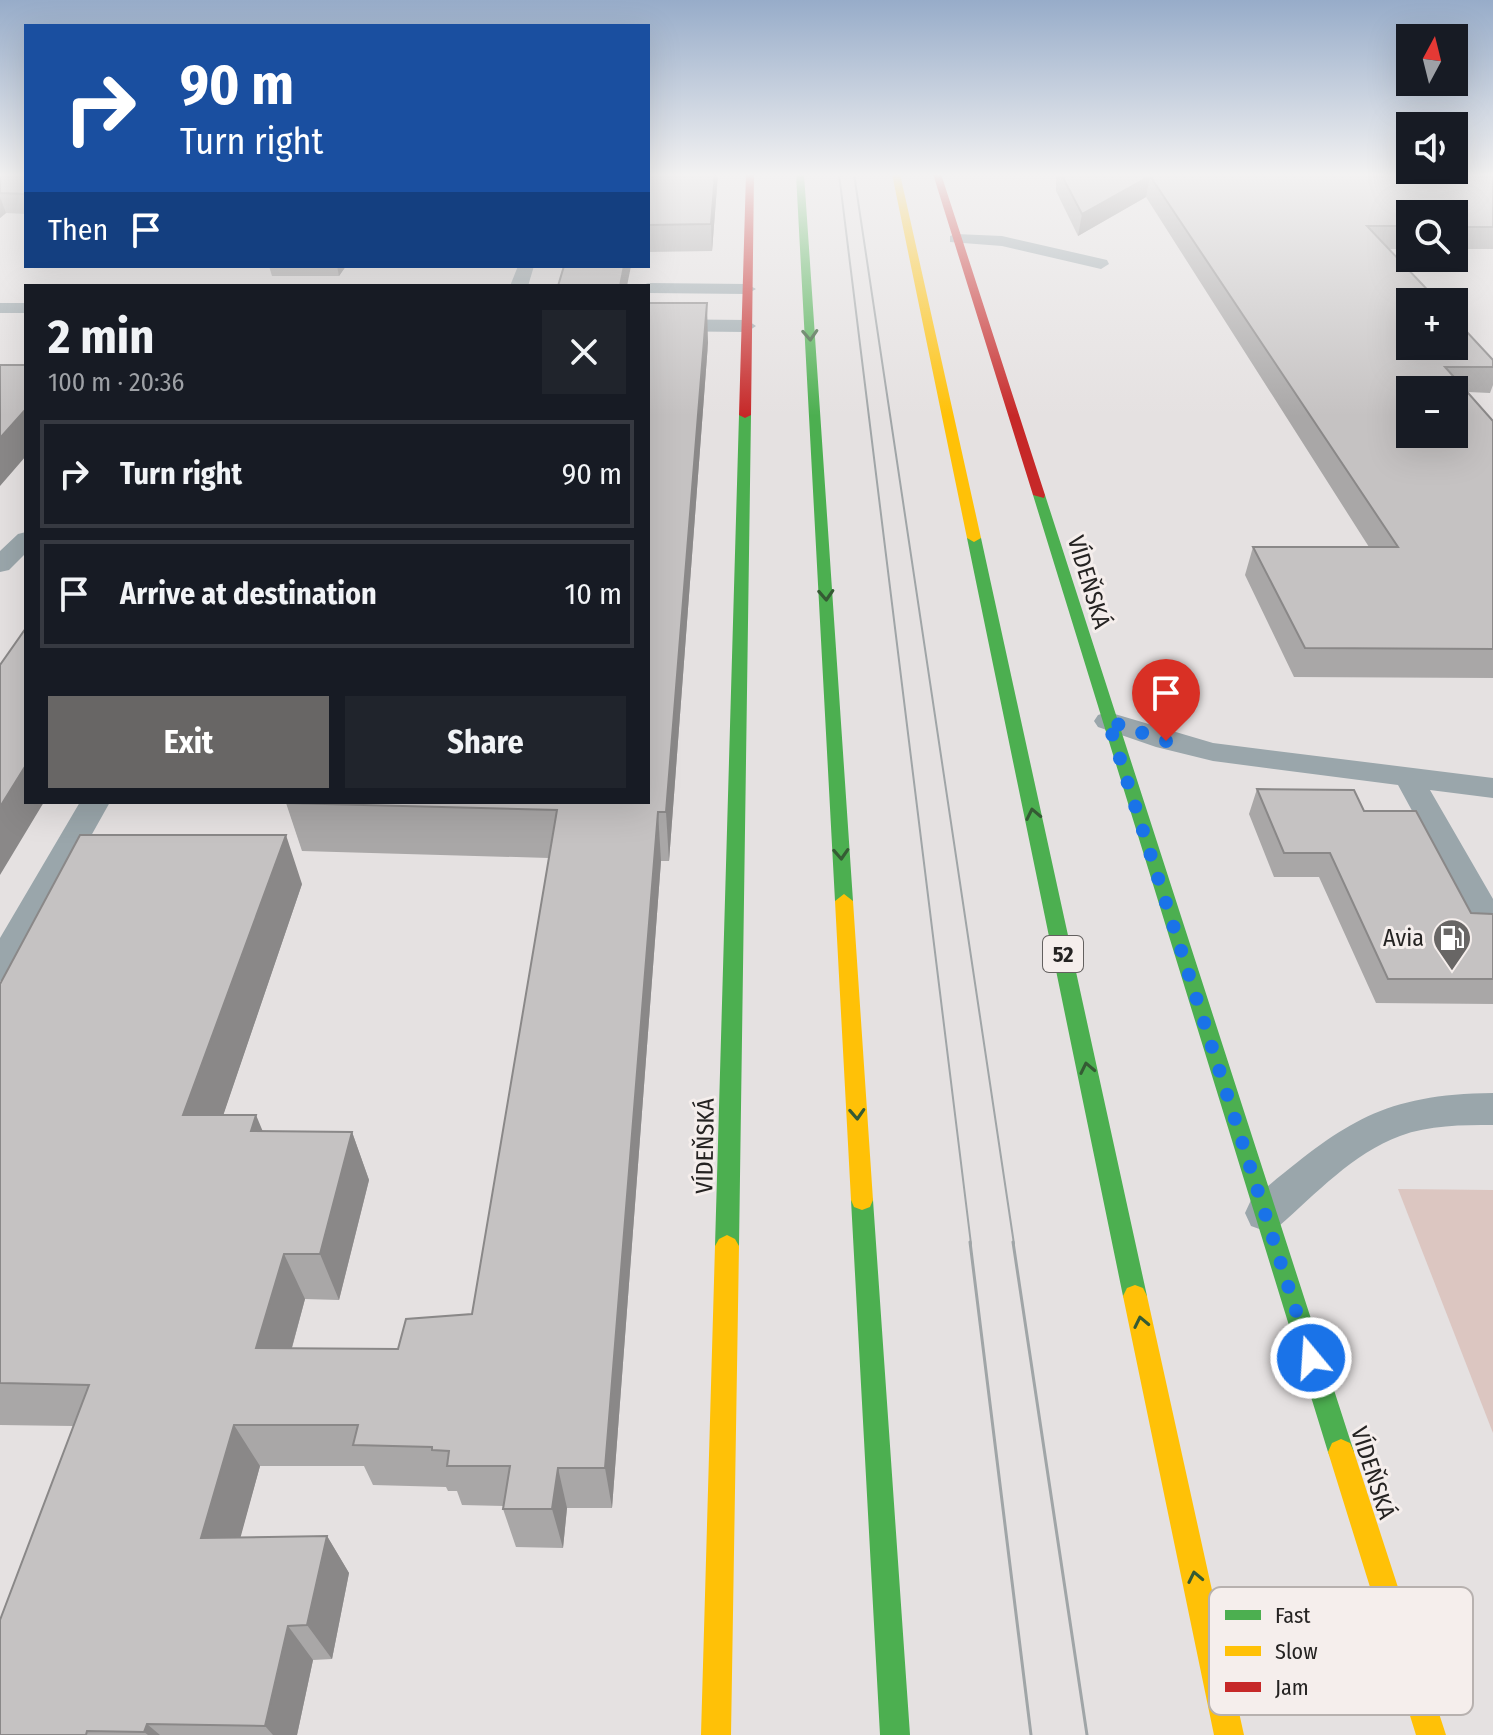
<!DOCTYPE html>
<html lang="en">
<head>
<meta charset="utf-8">
<style>
	body { margin:0; font-family:"Fira Sans Condensed",sans-serif; background:#20242c; color:#f1f3f6; height:100vh; display:flex; flex-direction:column; font-size:30px; white-space:nowrap }
	* { box-sizing:border-box; margin:0 }
	p { font-size:26px; color:#9ea1a6 }
	.icon { flex:none; width:44px; height:44px; fill:none; stroke:currentColor; stroke-width:2; stroke-linecap:round; stroke-linejoin:round }
	.map { position:relative; flex:1; overflow:hidden }
	.details { position:absolute; left:24px; top:284px; width:626px; height:520px; display:flex; flex-direction:column; background:#171b24; border-radius:0px; box-shadow:0 8px 32px #0002 }
	.details>* { flex:none }
	.banner { position:absolute; left:24px; top:24px; width:626px; height:244px; border-radius:0px; box-shadow:0 8px 32px #0002; background:#1a4fa0; color:#fff; overflow:hidden }
	.needle { width:52px; rotate:7deg }
	.tools { position:absolute; left:1396px; top:24px; display:grid; gap:16px }
	.tools a { display:grid; place-items:center; width:72px; height:72px; border-radius:0px; background:#171b24; box-shadow:0 8px 32px #0002; font-size:40px }
	.pin { position:absolute; display:grid; place-items:center; width:68px; height:68px; color:#fff; margin:-82px -34px; border-radius:50% 50% 50% 0; rotate:-45deg; box-shadow:0 0 8px #0007 }
	.pin .icon { rotate:45deg }
	.me { position:absolute; width:88px; margin:-44px; rotate:342deg; stroke-linejoin:round; filter:drop-shadow(0 0 6px #0008) }
	.turn { display:flex; align-items:center; gap:28px; height:168px; padding:0 24px; font-size:36px }
	.turn .icon { width:104px; height:104px; stroke-width:2.5 }
	.turn b { display:block; font-size:56px; line-height:68px }
	.then { display:flex; align-items:center; height:76px; padding:0 24px; background:#0003; gap:16px; font-size:30px }
	.round { display:grid; place-items:center; flex:none; width:84px; height:84px; border-radius:0px; background:#20242c }
	.overview { display:flex; align-items:center; justify-content:space-between; height:136px; padding:0 24px }
	h1 { font-size:48px; font-weight:700; line-height:60px }
	.action { display:flex; gap:16px; margin-top:auto; padding:16px 24px }
	.action a { flex:1; height:92px; border-radius:0px; background:#686665; color:#fff; font-size:32px; font-weight:700; line-height:92px; text-align:center }
	.action a+a { background:#20242c; color:#f1f3f6 }
	ul { padding:0; list-style:none }
	li { display:flex; align-items:center; gap:24px; height:108px; margin:0 16px 12px; padding:0 8px; border:4px solid #363941; border-radius:0px }
	li div { flex:1 }
	li b { display:block; font-size:30px }
	li em { font-style:normal }
	.map>svg:first-child { display:block }
	.green { fill:#dcc6c1 }
	.lines { fill:none; stroke-linecap:round; stroke-linejoin:round }
	.lane { fill:#9aa6ab; fill-rule:evenodd }
	.fast { fill:#4caf50; fill-rule:evenodd }
	.slow { fill:#ffc107; fill-rule:evenodd }
	.jam { fill:#c62828; fill-rule:evenodd }
	.tram-far1 { stroke:#a0a5a7; stroke-width:2 }
	.tram { stroke:#a0a5a7; stroke-width:3 }
	.wall { fill:#a9a7a7 }
	.shaded-wall { fill:#8a8888 }
	.building { fill:#c5c2c2; stroke:#8a8888; stroke-width:2; fill-rule:evenodd }
	.oneway { stroke:#355b34 }
	.route { stroke:#1a73e8; stroke-width:14; stroke-dasharray:0 25.2 }
	.labels { text-anchor:middle; dominant-baseline:central; stroke-width:6; stroke-linejoin:round; paint-order:stroke }
	.shield { fill:#f5eeec; stroke:#63605f; stroke-width:2 }
	.shield-label { font-size:22px; font-weight:bold; fill:#252322 }
	.street-label { font-size:24px; fill:#252322; stroke:#f5eeec }
	.poi-label { font-size:24px; fill:#252322; stroke:#f5eeec; text-anchor:end }
	.key { fill:#f5eeec; stroke:#b7b1af; stroke-width:2 }
	.key-label { font-size:22px; fill:#252322 }
</style>
</head>
<body>
<div class="map">
<svg width="1493" height="1735" viewBox="0 0 1493 1735">
	<rect width="100%" height="100%" fill="#e5e1e1"/>
	<path class="green" d="M 1398,1189 L 1493,1190 L 1493,1433 Z"/>
	<g class="lines">
		<path class="lane" d="M 956,234 L 1002,236 L 1107,260 L 1109,264 L 1101,269 L 1002,246 L 950,242 L 950,236 Z
			M 518,266 L 534,266 L 528,286 L 510,286 Z
			M 648,283 L 747,284 L 756,289 L 747,294 L 648,293 L 648,286 L 641,286 Z
			M 0,303 L 26,303 L 26,313 L 0,313 Z
			M 648,319 L 747,320 L 756,326 L 747,332 L 648,331 Z
			M 26,532 L 26,553 L 9,570 L 0,572 L 0,551 L 18,534 Z
			M 1108,712 L 1213,743 L 1493,778 L 1493,798 L 1430,790 L 1493,899 L 1493,940 L 1481,937 L 1398,785 L 1213,761 L 1156,747 L 1098,727 L 1094,721 L 1098,715 Z
			M 80,802 L 110,802 L 12,977 L 0,981 L 0,938 Z
			M 1493,1093 L 1493,1125 C 1462,1125 1429,1125 1400,1136 C 1353,1153 1316,1194 1279,1226 L 1265,1231 L 1251,1226 L 1245,1213 L 1251,1200 C 1338,1129 1374,1094 1493,1093 Z"/>
		<path class="fast" d="M 796,174 L 804,174 L 853,901 L 844,908 L 835,901 Z
			M 745,412 L 751,415 L 739,1246 L 735,1253 L 727,1257 L 719,1253 L 715,1246 L 739,415 Z
			M 1039,491 L 1045,495 L 1354,1452 L 1350,1461 L 1341,1465 L 1332,1461 L 1328,1452 L 1033,495 Z
			M 974,534 L 981,538 L 1147,1296 L 1143,1304 L 1135,1307 L 1127,1304 L 1123,1296 L 967,538 Z
			M 862,1190 L 870,1193 L 873,1200 L 910,1735 L 880,1735 L 851,1200 L 854,1193 Z"/>
		<path class="slow" d="M 892,174 L 900,174 L 981,538 L 974,542 L 967,538 Z
			M 844,894 L 853,901 L 873,1200 L 870,1207 L 862,1210 L 854,1207 L 851,1200 L 835,901 Z
			M 727,1235 L 735,1239 L 739,1246 L 731,1735 L 701,1735 L 715,1246 L 719,1239 Z
			M 1135,1285 L 1143,1288 L 1147,1296 L 1244,1735 L 1214,1735 L 1123,1296 L 1127,1288 Z
			M 1341,1439 L 1350,1443 L 1354,1452 L 1446,1735 L 1416,1735 L 1328,1452 L 1332,1443 Z"/>
		<path class="jam" d="M 746,174 L 754,174 L 751,415 L 745,418 L 739,415 Z
			M 933,174 L 941,174 L 1045,495 L 1044,498 L 1033,495 Z"/>
		<path class="tram-far1" d="M 839,174 L 971,1244
			M 854,174 L 1014,1244"/>
		<path class="tram" d="M 970,1242 L 1031,1735
			M 1013,1242 L 1087,1735"/>
	</g>
	<path class="wall" d="M 0,174 L 26,174 L 26,214 L 6,213 L 0,218 Z
		M 648,174 L 718,174 L 712,251 L 648,252 Z
		M 1056,174 L 1493,174 L 1493,249 L 1454,249 L 1454,214 L 1410,214 L 1410,249 L 1388,249 L 1493,360 L 1493,385 L 1490,393 L 1468,392 L 1493,421 L 1493,678 L 1294,677 L 1245,575 L 1253,547 L 1369,547 L 1146,197 L 1078,236 L 1056,191 Z
		M 269,266 L 346,266 L 339,276 L 272,276 Z
		M 708,343 L 669,861 L 661,861 L 612,1508 L 567,1508 L 563,1548 L 516,1547 L 503,1509 L 504,1506 L 462,1505 L 457,1491 L 448,1491 L 446,1487 L 373,1485 L 364,1466 L 260,1466 L 240,1537 L 327,1536 L 349,1573 L 332,1659 L 313,1660 L 297,1735 L 0,1735 L 73,1426 L 0,1425 L 0,984 L 302,884 L 223,1115 L 262,1131 L 352,1132 L 369,1180 L 339,1300 L 305,1299 L 292,1348 L 398,1349 L 472,1314 L 549,858 L 302,851 L 286,803 L 648,802 Z
		M 1257,789 L 1364,811 L 1471,913 L 1493,914 L 1493,1004 L 1376,1003 L 1319,877 L 1274,877 L 1249,814 Z"/>
	<path class="shaded-wall" d="M 715,174 L 718,174 L 712,251 L 711,224 Z
		M 1150,176 L 1146,197 L 1078,236 L 1082,214 Z
		M 0,197 L 6,213 L 0,218 Z
		M 337,266 L 346,266 L 339,276 Z
		M 624,266 L 631,266 L 627,286 L 620,286 Z
		M 707,303 L 708,343 L 669,861 L 666,812 Z
		M 26,409 L 26,456 L 0,486 L 0,438 Z
		M 26,765 L 26,802 L 44,802 L 0,875 L 0,807 Z
		M 658,812 L 661,861 L 612,1508 L 605,1468 Z
		M 286,835 L 302,884 L 207,1163 L 183,1115 Z
		M 256,1115 L 276,1163 L 251,1131 Z
		M 352,1132 L 369,1180 L 339,1300 L 320,1254 Z
		M 284,1254 L 305,1299 L 280,1391 L 256,1348 Z
		M 234,1425 L 260,1466 L 230,1576 L 201,1538 Z
		M 558,1468 L 567,1508 L 563,1548 L 552,1509 Z
		M 327,1536 L 349,1573 L 332,1659 L 307,1625 Z
		M 288,1626 L 313,1660 L 297,1735 L 273,1735 L 265,1726 Z
		M 147,1724 L 160,1735 L 148,1735 L 144,1732 Z"/>
	<path class="building" d="M 0,174 L 26,174 L 26,194 L 0,193 Z
		M 648,174 L 715,174 L 711,224 L 648,225 Z
		M 1061,174 L 1493,174 L 1493,227 L 1454,227 L 1454,214 L 1410,214 L 1410,226 L 1367,226 L 1439,302 L 1410,302 L 1410,346 L 1454,346 L 1454,318 L 1493,360 L 1493,367 L 1445,367 L 1493,421 L 1493,649 L 1305,648 L 1253,547 L 1398,547 L 1150,176 L 1082,214 ZM 1410,390 L 1454,390 L 1454,434 L 1410,434 Z
		M 564,266 L 624,266 L 620,286 L 558,286 Z
		M 648,303 L 707,303 L 666,812 L 658,812 L 605,1468 L 558,1468 L 552,1509 L 503,1509 L 510,1466 L 447,1466 L 449,1451 L 432,1450 L 432,1447 L 353,1445 L 358,1425 L 234,1425 L 201,1538 L 327,1536 L 307,1625 L 288,1626 L 265,1726 L 147,1724 L 144,1732 L 87,1731 L 86,1735 L 0,1735 L 0,1620 L 89,1385 L 0,1383 L 0,984 L 80,835 L 286,835 L 183,1115 L 256,1115 L 251,1131 L 352,1132 L 320,1254 L 284,1254 L 256,1348 L 398,1349 L 406,1319 L 472,1314 L 557,810 L 286,803 L 648,802 Z
		M 0,365 L 26,365 L 26,409 L 0,438 Z
		M 26,628 L 26,765 L 0,807 L 0,665 Z
		M 1257,789 L 1354,790 L 1364,811 L 1416,811 L 1471,913 L 1493,914 L 1493,979 L 1388,979 L 1330,853 L 1284,853 Z"/>
	<defs><path id="oneway-chevron" d="M-2-3.5L2.5 0L-2 3.5" fill="none" stroke-width="1.6" stroke-linecap="round" stroke-linejoin="round" transform="scale(2)"/></defs>
	<g class="oneway">
		<use href="#oneway-chevron" transform="translate(810 335) rotate(87)"/>
		<use href="#oneway-chevron" transform="translate(826 595) rotate(87)"/>
		<use href="#oneway-chevron" transform="translate(1033 814) rotate(-102)"/>
		<use href="#oneway-chevron" transform="translate(841 854) rotate(87)"/>
		<use href="#oneway-chevron" transform="translate(1087 1068) rotate(-102)"/>
		<use href="#oneway-chevron" transform="translate(857 1114) rotate(87)"/>
		<use href="#oneway-chevron" transform="translate(1141 1322) rotate(-102)"/>
		<use href="#oneway-chevron" transform="translate(1195 1577) rotate(-102)"/>
	</g>
	<linearGradient id="sky" x2="0" y2="1"><stop stop-color="#97acc9"/><stop offset="0.42" stop-color="#f3f2f2"/><stop offset="1" stop-color="#f3f2f2" stop-opacity="0"/></linearGradient>
	<rect width="1493" height="416" fill="url(#sky)"/>
	<g class="lines">
		<path class="route" d="M 1166,741 L 1108,721 L 1311,1358"/>
	</g>
	<defs>
		<symbol id="fuel-pin" viewBox="-11 -11 22 30"><path d="M0 17L-7.5 6A9.5 9.5 0 1 1 7.5 6Z" fill="#686665" stroke="#f5eeec"/><path d="M-5.5-6h7V0h2V4h1.3V-2.5L3-4.5l.8-.8L6-3V5H2.5V1h-1V6h-7ZM-4.2-4.7v3.2H.2V-4.7Z" fill="#fff"/></symbol>
	</defs>
	<g fill-rule="evenodd">
		<use href="#fuel-pin" x="1430" y="916" width="44" height="60"/>
	</g>
	<g class="labels">
		<rect class="shield" x="1043" y="936" width="40" height="36" rx="6"/>
		<g class="shield-label">
			<text x="1063" y="954">52</text>
		</g>
		<g class="street-label">
			<text transform="translate(1089 582) rotate(73)">VÍDEŇSKÁ</text>
			<text transform="translate(705 1146) rotate(-89)">VÍDEŇSKÁ</text>
			<text transform="translate(1373 1473) rotate(72)">VÍDEŇSKÁ</text>
		</g>
		<g class="poi-label">
			<text x="1424" y="938">Avia</text>
		</g>
	</g>
	<rect x="1209" y="1587" width="264" height="128" rx="12" class="key"/>
	<rect x="1225" y="1610" width="36" height="10" fill="#4caf50"/>
	<rect x="1225" y="1646" width="36" height="10" fill="#ffc107"/>
	<rect x="1225" y="1682" width="36" height="10" fill="#c62828"/>
	<g class="key-label">
		<text x="1275" y="1623">Fast</text>
		<text x="1275" y="1659">Slow</text>
		<text x="1275" y="1695">Jam</text>
	</g>
</svg>
<div class="tools">
<a><svg class="needle" viewBox="-14 -14 28 28"><path d="M0-13l5 13h-10z" fill="#e53935"/><path d="M0 13l5-13h-10z" fill="#9ea1a6"/></svg></a>
<a><svg class="icon" aria-label="sound" viewBox="0 0 24 24"><path d="M4 9h4l5-4v14l-5-4H4zM17 9q2 3 0 6"/></svg></a>
<a><svg class="icon" aria-label="search" viewBox="0 0 24 24"><circle cx="10" cy="10" r="6"/><path d="M15 15l6 6"/></svg></a>
<a>+</a>
<a>−</a>
</div>
<div class="pin" style="left:1166px;top:741px;background:#d93025"><svg class="icon" aria-label="arrive" viewBox="0 0 24 24"><path d="M6 21V4h12l-3 4 3 4H6"/></svg></div>
<svg class="me" style="left:1311px;top:1358px" viewBox="-20 -20 40 40"><circle r="17" fill="#1a73e8" stroke="#fff" stroke-width="3"/><path d="M0-11L8 9 0 5-8 9z" fill="#fff"/></svg>
<div class="banner">
<div class="turn"><svg class="icon" aria-label="right" viewBox="0 0 24 24"><path d="M7 20v-9h11M14 6l5 5-5 5"/></svg><div><b>90 m</b>Turn right</div></div>
<div class="then">Then<svg class="icon" aria-label="arrive" viewBox="0 0 24 24"><path d="M6 21V4h12l-3 4 3 4H6"/></svg></div>
</div>
<section class="details">
<div class="overview"><div><h1>2 min</h1><p>100 m · 20:36</p></div><a class="round"><svg class="icon" aria-label="close" viewBox="0 0 24 24"><path d="M6 6l12 12M18 6L6 18"/></svg></a></div>
<ul>
<li><svg class="icon" aria-label="right" viewBox="0 0 24 24"><path d="M7 20v-9h11M14 6l5 5-5 5"/></svg><div><b>Turn right</b></div><em>90 m</em></li>
<li><svg class="icon" aria-label="arrive" viewBox="0 0 24 24"><path d="M6 21V4h12l-3 4 3 4H6"/></svg><div><b>Arrive at destination</b></div><em>10 m</em></li>
</ul>
<div class="action"><a>Exit</a><a>Share</a></div>
</section>
</div>
</body>
</html>
